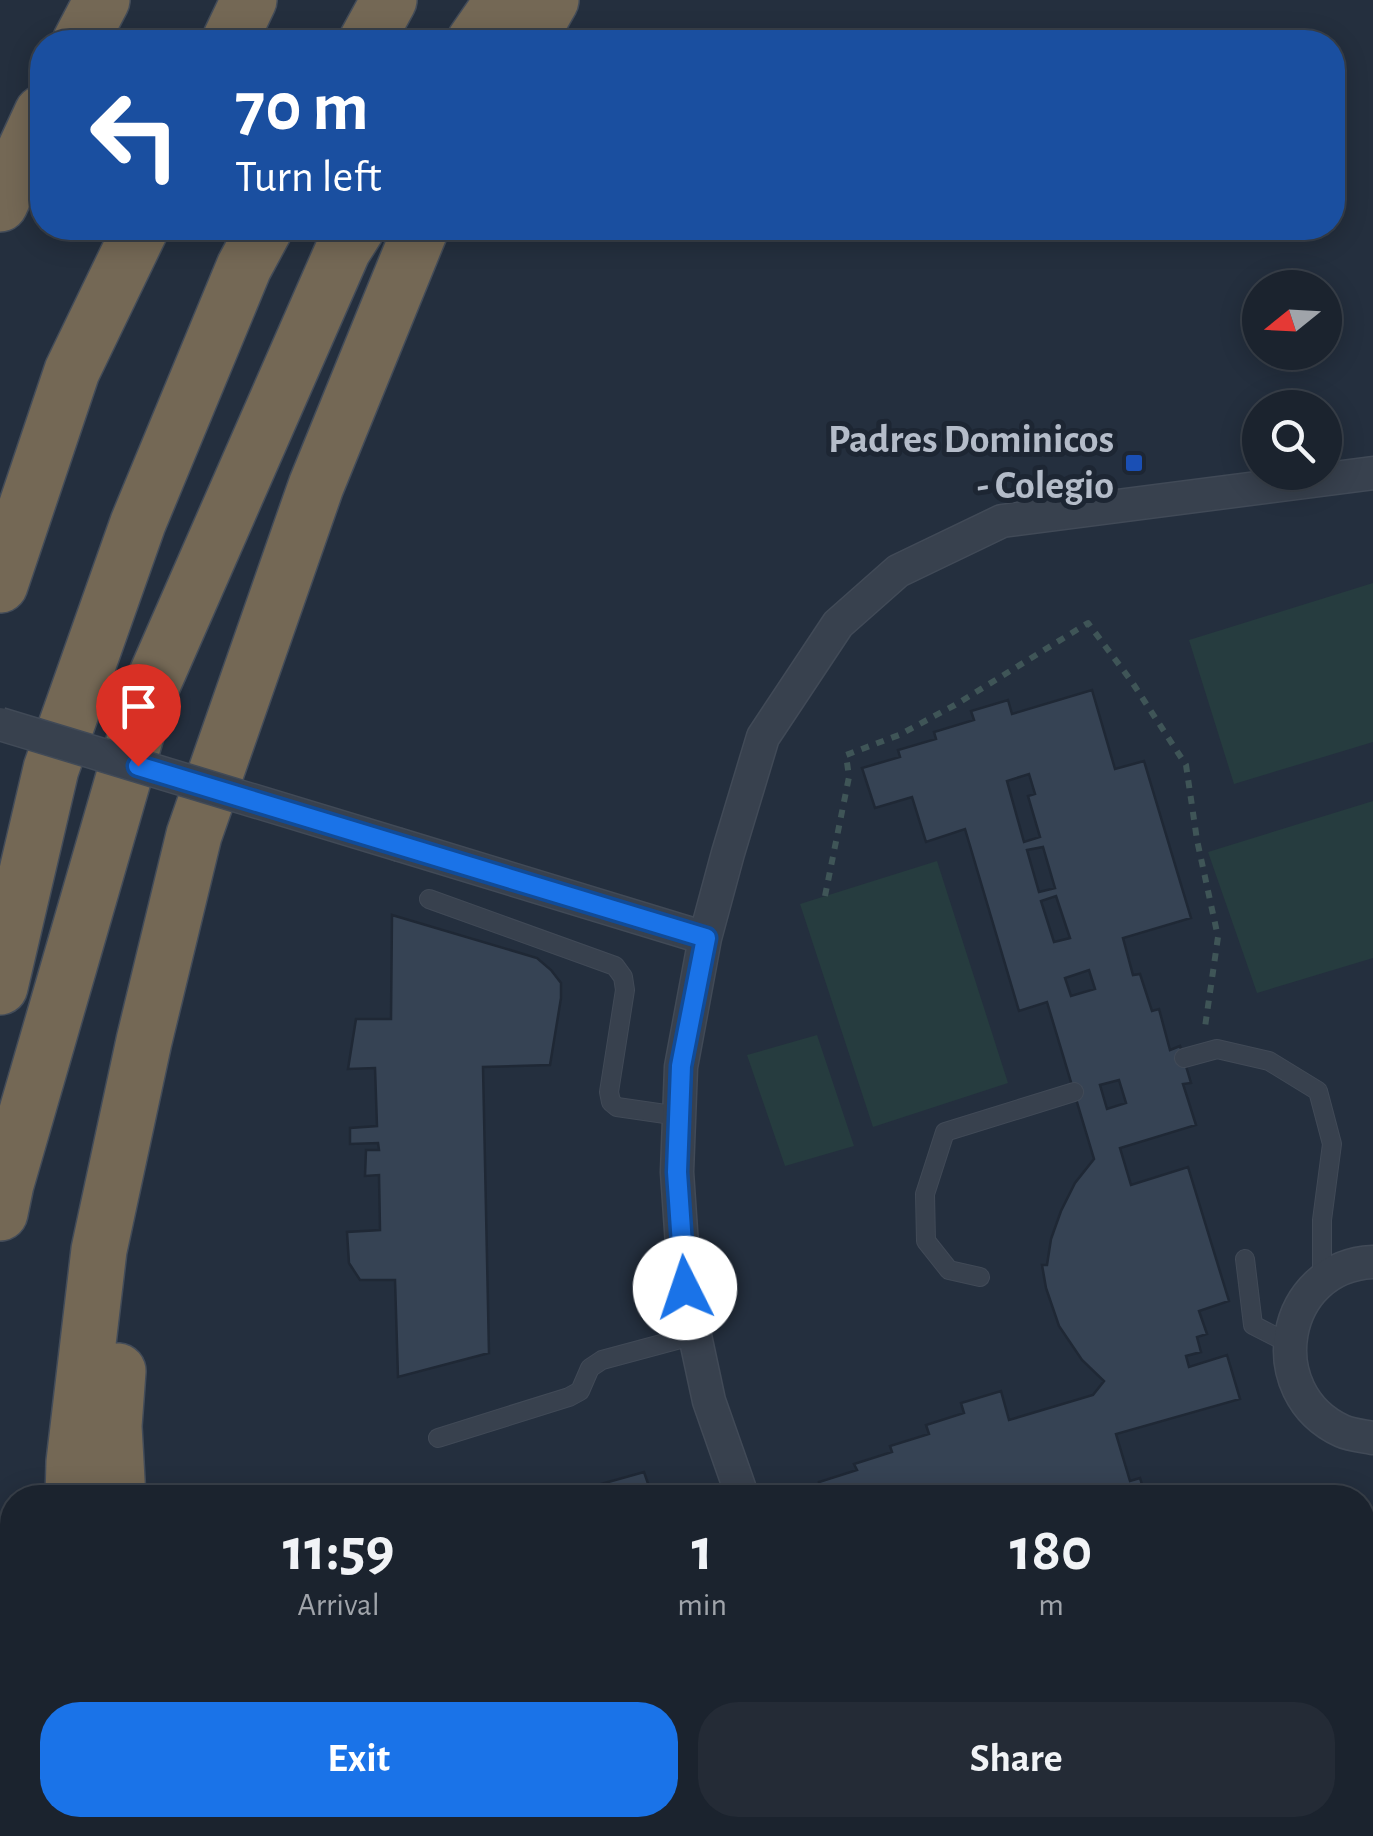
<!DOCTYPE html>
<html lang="en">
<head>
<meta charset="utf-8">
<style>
	body { margin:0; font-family:"Alegreya Sans",sans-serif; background:#242b36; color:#f1f3f6; height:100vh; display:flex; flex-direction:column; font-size:38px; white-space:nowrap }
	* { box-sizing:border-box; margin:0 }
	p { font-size:32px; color:#a0a4aa }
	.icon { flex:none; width:55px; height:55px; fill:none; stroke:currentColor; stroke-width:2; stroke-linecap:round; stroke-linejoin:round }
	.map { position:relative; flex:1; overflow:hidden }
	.details { position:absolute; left:0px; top:1485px; width:1375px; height:352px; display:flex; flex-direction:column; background:#1b232e; border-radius:40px 40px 0 0; box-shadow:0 5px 25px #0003,0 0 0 2px #39404a }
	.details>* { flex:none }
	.banner { position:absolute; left:30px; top:30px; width:1315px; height:210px; border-radius:40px; box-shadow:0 5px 25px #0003,0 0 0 2px #39404a; background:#1a4fa0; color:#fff; overflow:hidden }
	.needle { width:65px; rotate:252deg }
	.controls { position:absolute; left:1242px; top:270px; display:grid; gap:20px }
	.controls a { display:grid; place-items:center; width:100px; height:100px; border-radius:50%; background:#1b232e; box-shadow:0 5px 25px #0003,0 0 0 2px #39404a; font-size:50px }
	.pin { position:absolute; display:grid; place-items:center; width:85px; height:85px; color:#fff; margin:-102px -42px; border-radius:50% 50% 50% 0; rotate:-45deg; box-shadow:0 0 10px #0007 }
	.pin .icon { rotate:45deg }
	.me { position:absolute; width:110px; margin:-55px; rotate:356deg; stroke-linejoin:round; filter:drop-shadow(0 0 8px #0008) }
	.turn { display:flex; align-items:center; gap:35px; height:210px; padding:0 40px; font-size:45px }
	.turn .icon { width:130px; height:130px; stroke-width:2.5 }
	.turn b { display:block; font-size:70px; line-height:85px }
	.eta { display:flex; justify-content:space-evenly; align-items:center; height:170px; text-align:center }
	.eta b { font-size:60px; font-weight:700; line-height:70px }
	.action { display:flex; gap:20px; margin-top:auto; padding:20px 40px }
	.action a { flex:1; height:115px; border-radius:40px; background:#1a73e8; color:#fff; font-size:40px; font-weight:700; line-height:115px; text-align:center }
	.action a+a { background:#242b36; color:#f1f3f6 }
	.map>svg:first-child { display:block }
	.green { fill:#263c3f }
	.building { fill:#364354; stroke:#1f2835; stroke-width:2.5; fill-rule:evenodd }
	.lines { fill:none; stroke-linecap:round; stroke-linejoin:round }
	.service-casing { stroke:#414a57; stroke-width:20 }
	.minor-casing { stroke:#414a57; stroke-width:35 }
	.motorway-casing { stroke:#434c59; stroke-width:58 }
	.path { stroke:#3f5557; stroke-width:6; stroke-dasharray:8 8; stroke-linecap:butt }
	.service { stroke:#38414e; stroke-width:18 }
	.minor { stroke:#38414e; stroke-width:32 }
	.motorway { stroke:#746855; stroke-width:55 }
	.minor-bridge-casing { stroke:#414a57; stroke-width:35; stroke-linecap:butt }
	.minor-bridge { stroke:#38414e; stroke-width:32 }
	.route-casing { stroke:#114b97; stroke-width:25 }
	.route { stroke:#1a73e8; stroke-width:18 }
	.transit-dot { fill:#1a4fb4; stroke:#1d2633; stroke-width:4 }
	.labels { text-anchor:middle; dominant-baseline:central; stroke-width:10; stroke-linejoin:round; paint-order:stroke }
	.poi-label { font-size:40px; font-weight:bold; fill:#b4bcc9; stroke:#1d2633; text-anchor:end }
</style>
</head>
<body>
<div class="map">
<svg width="1373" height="1836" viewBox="0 0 1373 1836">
	<rect width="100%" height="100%" fill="#242f3e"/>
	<path class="green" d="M 1373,583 L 1373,742 L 1234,784 L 1189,640 Z
		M 1373,801 L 1373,958 L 1257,993 L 1208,852 Z
		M 937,861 L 1008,1083 L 873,1127 L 800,904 Z
		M 817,1035 L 854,1146 L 785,1166 L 747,1055 Z
		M 1373,1618 L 1373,1836 L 1348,1836 L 1349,1825 L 1362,1825 L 1362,1710 Z"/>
	<path class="building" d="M 1092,690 L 1115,769 L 1144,761 L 1191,918 L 1123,938 L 1133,975 L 1140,974 L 1152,1011 L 1159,1009 L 1170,1050 L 1180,1046 L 1191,1083 L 1183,1084 L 1196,1125 L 1120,1148 L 1131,1185 L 1188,1167 L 1229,1301 L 1199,1311 L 1207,1334 L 1197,1337 L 1201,1352 L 1186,1356 L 1189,1367 L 1227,1355 L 1240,1399 L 1116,1434 L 1130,1481 L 1140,1478 L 1146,1498 L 823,1498 L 819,1482 L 857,1470 L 854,1464 L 892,1452 L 890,1446 L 929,1434 L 926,1425 L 964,1413 L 961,1403 L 1001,1391 L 1009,1420 L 1093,1395 L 1104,1381 L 1082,1360 L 1059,1326 L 1046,1288 L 1042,1265 L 1047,1265 L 1051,1239 L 1061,1211 L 1075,1183 L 1094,1159 L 1047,1002 L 1019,1011 L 965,829 L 926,842 L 912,797 L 875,808 L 862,768 L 900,757 L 898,750 L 936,739 L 934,732 L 974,720 L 971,711 L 1008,700 L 1012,714 ZM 1029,774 L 1035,794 L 1028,796 L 1040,837 L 1024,842 L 1007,781 ZM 1043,847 L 1055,888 L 1039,892 L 1027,850 ZM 1056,896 L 1070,938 L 1054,942 L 1041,901 ZM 1089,970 L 1095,989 L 1071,996 L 1065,978 ZM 1119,1080 L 1126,1103 L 1107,1109 L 1100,1085 Z
		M 392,915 L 537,958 L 551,970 L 561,983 L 561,998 L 550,1065 L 483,1067 L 489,1353 L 398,1377 L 395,1280 L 360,1280 L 349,1263 L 347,1232 L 380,1230 L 379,1175 L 365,1176 L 366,1150 L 379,1150 L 378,1143 L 350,1144 L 350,1128 L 377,1126 L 375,1068 L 348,1069 L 356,1019 L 391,1019 Z
		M 644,1472 L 653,1498 L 551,1498 Z
		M 698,1825 L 817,1825 L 806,1836 L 686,1836 Z
		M 1075,1825 L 1252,1825 L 1256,1836 L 1089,1836 Z"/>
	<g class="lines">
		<defs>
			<path id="service" d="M 429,899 L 615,966 L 623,977 L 625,990 L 609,1092 L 611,1102 L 617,1107 L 679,1116
				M 1184,1058 L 1217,1049 L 1269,1061 L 1318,1091 L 1332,1144 L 1322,1220 L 1322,1279
				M 1245,1259 L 1253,1325 L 1288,1343
				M 980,1277 L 949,1270 L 926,1241 L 925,1194 L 945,1132 L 1074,1092
				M 438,1438 L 569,1397 L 580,1391 L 590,1368 L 602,1360 L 695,1335"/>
			<path id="minor" d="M 400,845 L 705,938
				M 1373,1262 C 1280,1266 1259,1393 1342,1431 C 1351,1435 1363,1436 1373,1438
				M 743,1498 L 709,1401 L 685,1289 L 677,1172 L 681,1067 L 705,938 L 728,853 L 763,737 L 838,624 L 898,571 L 1002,521 L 1373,473
				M 973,1825 L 985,1836"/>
			<path id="motorway" d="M 80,42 L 102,0
				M 229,42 L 249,0
				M 366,42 L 389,0
				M 474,42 L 503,0
				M 527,42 L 551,0
				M 0,204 L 42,113
				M 0,585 L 72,371 L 141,228
				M 0,987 L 51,769 L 138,523 L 244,267 L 265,228
				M 0,1213 L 6,1184 L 147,697 L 343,250 L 357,228
				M 118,1371 L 114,1426 L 118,1498
				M 73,1498 L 74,1462 L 99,1250 L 144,1041 L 194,835 L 316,486 L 421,228
				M 72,1825 L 72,1836
				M 167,1825 L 170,1836"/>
		</defs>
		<use href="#service" class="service-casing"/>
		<use href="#minor" class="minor-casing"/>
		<use href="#motorway" class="motorway-casing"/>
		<path class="path" d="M 825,896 L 849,777 L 846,755 L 899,735 L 955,705 L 1088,623 L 1132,682 L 1186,765 L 1197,840 L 1218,937 L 1205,1027"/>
		<use href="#service" class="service"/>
		<use href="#minor" class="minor"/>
		<use href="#motorway" class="motorway"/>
		<defs>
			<path id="minor-bridge" d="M 0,724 L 400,845"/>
		</defs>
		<use href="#minor-bridge" class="minor-bridge-casing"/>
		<use href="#minor-bridge" class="minor-bridge"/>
	</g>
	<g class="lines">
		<defs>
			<path id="route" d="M 138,766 L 706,938 L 681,1066 L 677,1172 L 685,1288"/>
		</defs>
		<use href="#route" class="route-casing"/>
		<use href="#route" class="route"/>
	</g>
	<rect class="transit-dot" x="1124" y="453" width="20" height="20" rx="5"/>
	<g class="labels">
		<g class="poi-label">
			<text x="1114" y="440">Padres Dominicos<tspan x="1114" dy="46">- Colegio</tspan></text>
		</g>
	</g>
</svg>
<div class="controls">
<a><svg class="needle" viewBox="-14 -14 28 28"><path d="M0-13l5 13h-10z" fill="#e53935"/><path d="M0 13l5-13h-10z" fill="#a0a4aa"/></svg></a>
<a><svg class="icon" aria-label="search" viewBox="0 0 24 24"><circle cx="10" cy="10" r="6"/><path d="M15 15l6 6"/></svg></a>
</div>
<div class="pin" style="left:138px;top:766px;background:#d93025"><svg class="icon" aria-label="arrive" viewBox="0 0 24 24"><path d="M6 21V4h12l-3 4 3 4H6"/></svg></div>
<svg class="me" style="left:685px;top:1288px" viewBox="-20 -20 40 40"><circle r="19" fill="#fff"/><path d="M0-13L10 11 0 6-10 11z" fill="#1a73e8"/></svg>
<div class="banner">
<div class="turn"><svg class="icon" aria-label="left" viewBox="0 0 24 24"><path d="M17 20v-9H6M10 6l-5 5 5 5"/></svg><div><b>70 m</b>Turn left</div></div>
</div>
<section class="details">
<div class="eta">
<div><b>11:59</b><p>Arrival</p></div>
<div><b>1</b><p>min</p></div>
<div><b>180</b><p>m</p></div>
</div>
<div class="action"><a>Exit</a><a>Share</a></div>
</section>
</div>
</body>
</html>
